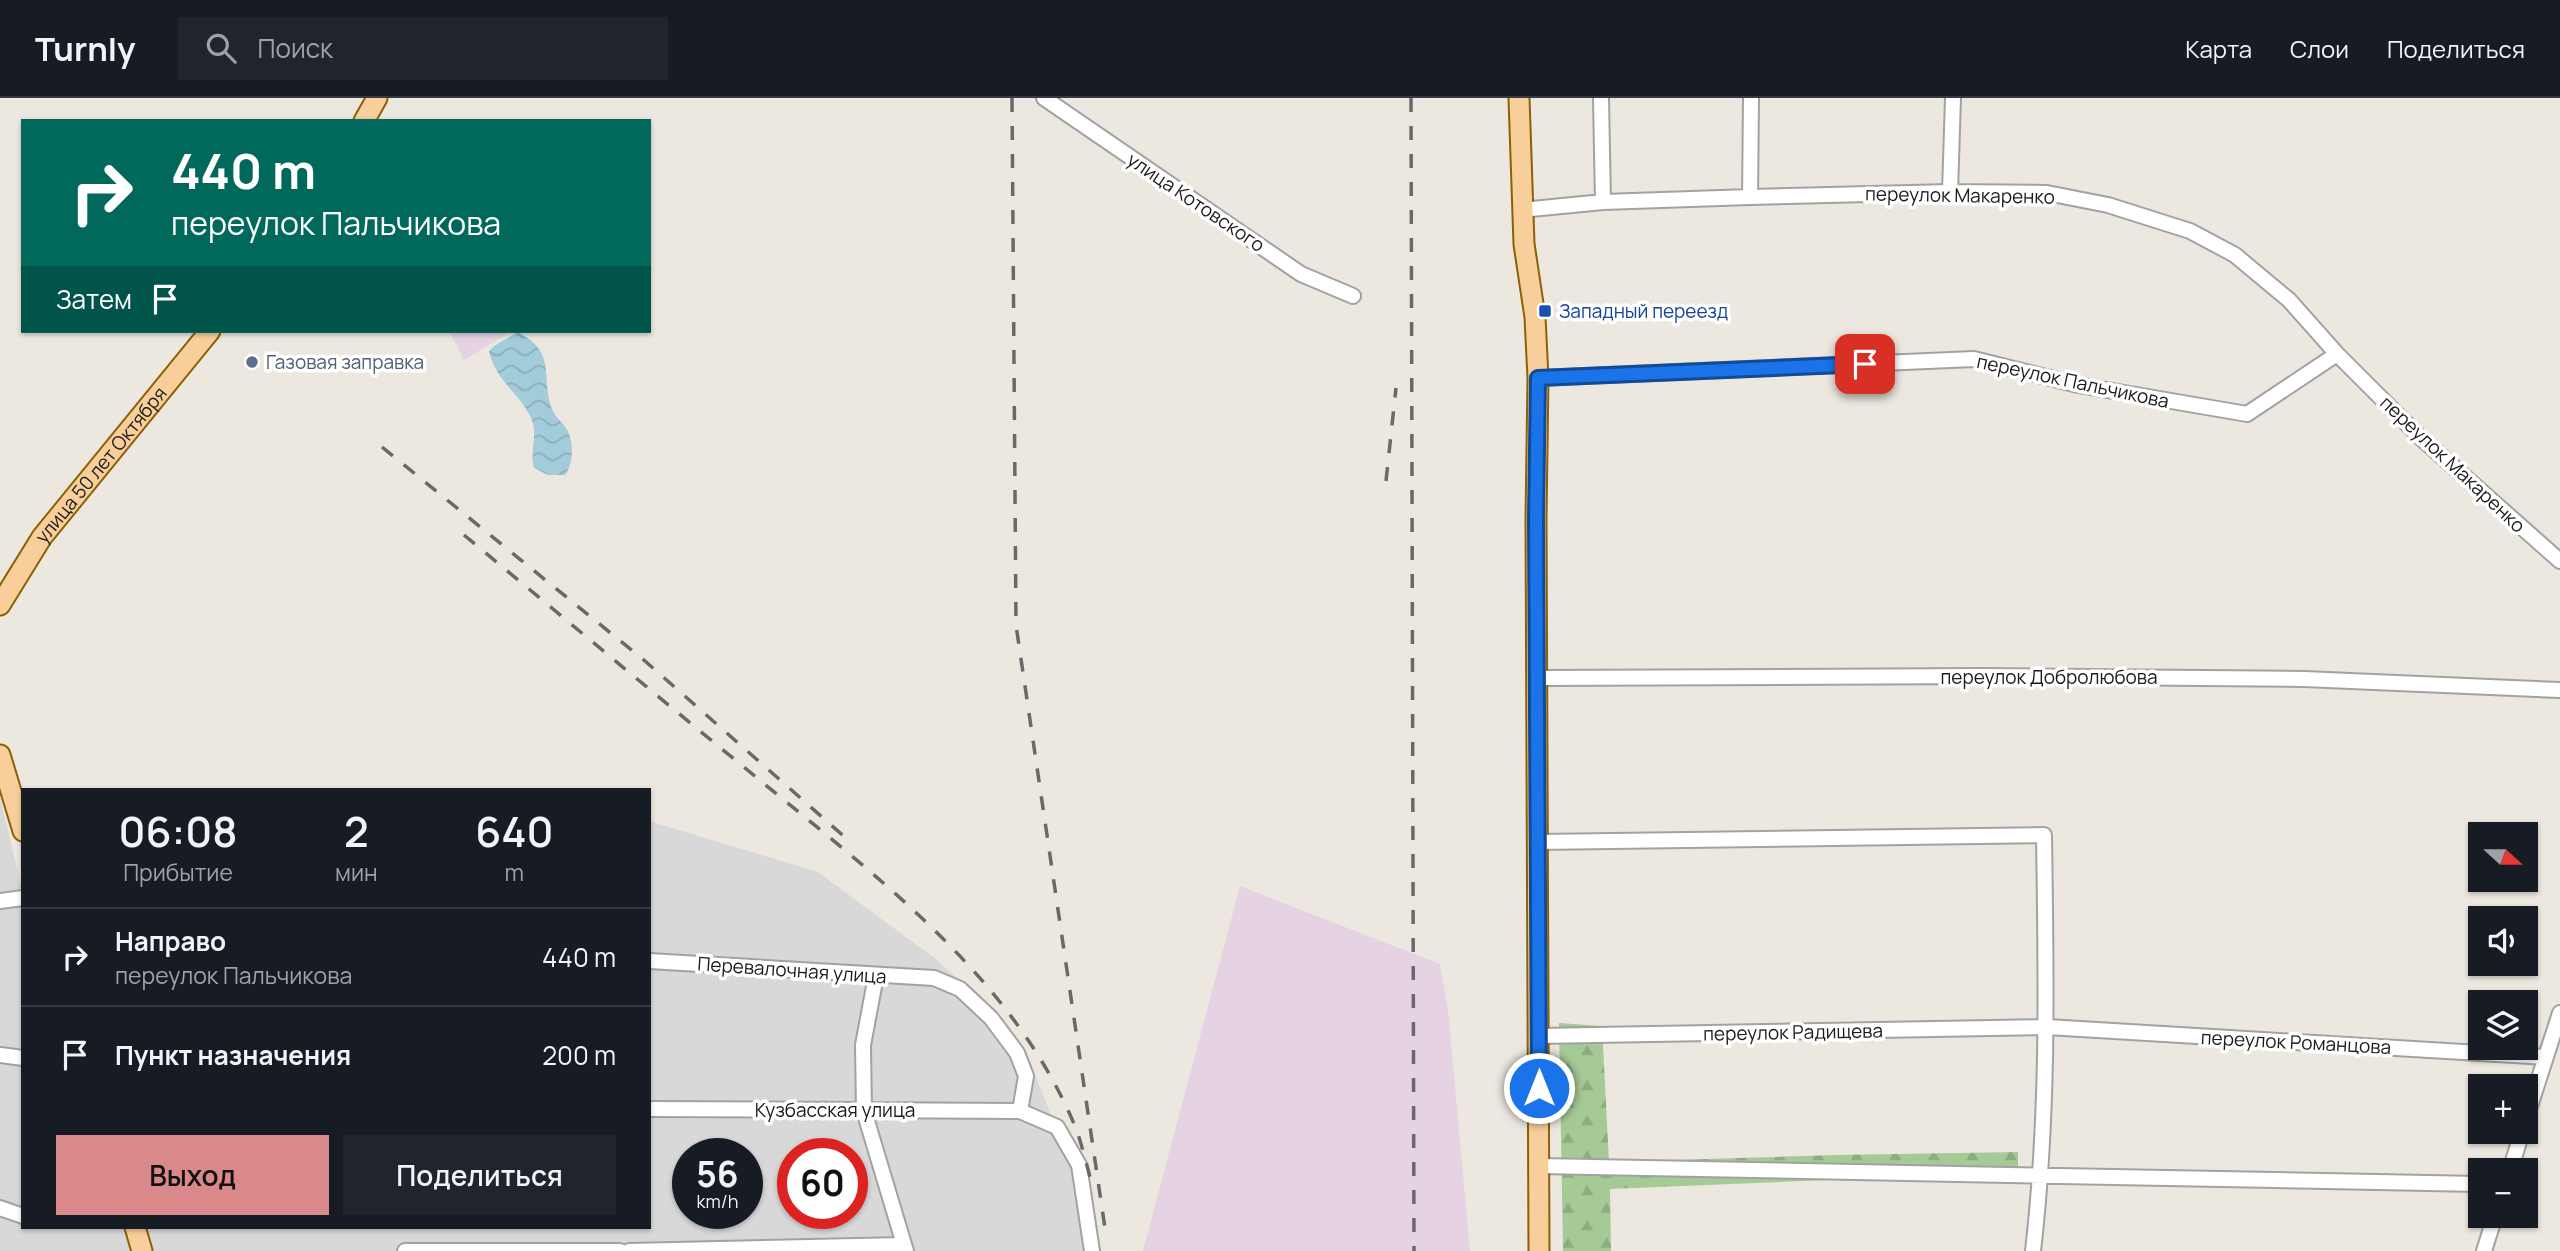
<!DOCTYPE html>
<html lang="ru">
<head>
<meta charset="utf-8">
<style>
	body { margin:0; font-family:Manrope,sans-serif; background:#20242c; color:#f1f3f6; height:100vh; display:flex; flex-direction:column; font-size:26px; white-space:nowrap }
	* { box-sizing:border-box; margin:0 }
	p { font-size:23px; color:#9ea1a6 }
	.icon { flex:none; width:38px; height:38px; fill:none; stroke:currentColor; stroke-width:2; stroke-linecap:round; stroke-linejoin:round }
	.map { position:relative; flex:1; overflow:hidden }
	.panel { position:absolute; left:21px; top:690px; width:630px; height:441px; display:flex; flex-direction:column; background:#171b24; border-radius:0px; box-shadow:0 2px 5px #0004 }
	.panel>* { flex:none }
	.hud { position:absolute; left:21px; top:21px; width:630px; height:214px; border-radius:0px; box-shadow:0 2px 5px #0004; background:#00695c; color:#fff; overflow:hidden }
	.needle { width:46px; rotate:111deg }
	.controls { position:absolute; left:2468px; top:724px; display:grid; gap:14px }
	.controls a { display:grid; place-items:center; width:70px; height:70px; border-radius:0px; background:#171b24; box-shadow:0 2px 5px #0004; font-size:35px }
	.speed { position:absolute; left:672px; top:1040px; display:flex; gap:14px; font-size:35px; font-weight:700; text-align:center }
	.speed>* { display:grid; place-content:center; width:91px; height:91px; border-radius:50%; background:#171b24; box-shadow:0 2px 5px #0004; line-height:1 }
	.speed small { font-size:18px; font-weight:400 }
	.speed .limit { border:10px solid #d22; background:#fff; color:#111 }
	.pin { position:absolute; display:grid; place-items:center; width:60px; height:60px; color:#fff; margin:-30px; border-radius:14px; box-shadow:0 4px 10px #0006 }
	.me { position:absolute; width:77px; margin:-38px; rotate:0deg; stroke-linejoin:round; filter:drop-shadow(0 0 5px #0008) }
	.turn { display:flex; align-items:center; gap:24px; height:147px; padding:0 35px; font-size:32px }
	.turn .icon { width:91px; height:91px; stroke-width:2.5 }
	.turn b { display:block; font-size:49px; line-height:60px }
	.then { display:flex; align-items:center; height:66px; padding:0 35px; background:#0003; gap:14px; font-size:26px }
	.eta { display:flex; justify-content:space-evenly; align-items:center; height:119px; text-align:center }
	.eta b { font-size:42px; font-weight:600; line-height:49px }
	.action { display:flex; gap:14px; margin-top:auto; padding:14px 35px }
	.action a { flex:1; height:80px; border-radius:0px; background:#da898a; color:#111; font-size:28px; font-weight:600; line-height:80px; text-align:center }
	.action a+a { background:#20242c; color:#f1f3f6 }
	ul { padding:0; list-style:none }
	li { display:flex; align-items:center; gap:21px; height:98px; padding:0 35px; border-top:2px solid #363941 }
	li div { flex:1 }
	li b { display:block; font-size:26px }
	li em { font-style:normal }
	header { display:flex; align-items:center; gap:42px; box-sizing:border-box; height:98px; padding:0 35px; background:#171b24; border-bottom:2px solid #363941 }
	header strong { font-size:33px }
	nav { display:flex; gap:38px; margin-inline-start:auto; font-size:24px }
	.search { width:490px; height:63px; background:#20242c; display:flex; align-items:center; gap:18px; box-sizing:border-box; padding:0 24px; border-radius:0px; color:#9ea1a6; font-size:26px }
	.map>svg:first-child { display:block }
	.residential { fill:#d9d8d8; fill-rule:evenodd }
	.industrial { fill:#e5d2e2 }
	.forest { fill:url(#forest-firs) }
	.water { fill:url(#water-waves) }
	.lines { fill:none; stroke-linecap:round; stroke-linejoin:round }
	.minor-casing { stroke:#a2a2a2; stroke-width:18 }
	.major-casing { stroke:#8c6005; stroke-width:23 }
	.minor { stroke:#fff; stroke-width:14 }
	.major { stroke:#f8cf9a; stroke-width:19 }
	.rail { stroke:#696969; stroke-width:3.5; stroke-dasharray:14 14; stroke-linecap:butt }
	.route-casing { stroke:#114b97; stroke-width:18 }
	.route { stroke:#1a73e8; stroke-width:12 }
	.transit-dot { fill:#1a4fb4; stroke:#fff; stroke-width:2.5 }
	.service-dot { fill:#5c6f8a; stroke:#fff; stroke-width:2.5 }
	.labels { text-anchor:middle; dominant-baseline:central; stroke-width:7; stroke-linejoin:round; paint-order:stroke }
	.street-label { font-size:19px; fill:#1b1b1b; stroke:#fff }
	.transit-label { font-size:19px; fill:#164399; stroke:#fff; text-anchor:start }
	.service-label { font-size:19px; fill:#4e5e75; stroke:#fff; text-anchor:start }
</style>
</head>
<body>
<header>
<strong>Turnly</strong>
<div class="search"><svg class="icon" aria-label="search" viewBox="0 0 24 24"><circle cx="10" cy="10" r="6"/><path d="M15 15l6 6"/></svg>Поиск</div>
<nav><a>Карта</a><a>Слои</a><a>Поделиться</a></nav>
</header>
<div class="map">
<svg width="2560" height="1153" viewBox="0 0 2560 1153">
	<defs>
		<pattern id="forest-firs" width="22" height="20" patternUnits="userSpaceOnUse" patternTransform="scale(1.75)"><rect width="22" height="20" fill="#a5ca96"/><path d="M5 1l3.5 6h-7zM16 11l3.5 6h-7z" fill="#8dad81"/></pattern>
		<pattern id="water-waves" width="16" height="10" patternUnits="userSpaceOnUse" patternTransform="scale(1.75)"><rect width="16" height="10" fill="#a2ccd9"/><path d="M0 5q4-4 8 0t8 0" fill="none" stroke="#8bafba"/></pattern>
	</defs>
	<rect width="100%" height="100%" fill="#ece8e0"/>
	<path class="residential" d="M 0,699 L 23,796 L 23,1129 L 649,1129 L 649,723 L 818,774 L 937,862 L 981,902 L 1030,964 L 1072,1069 L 1102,1153 L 0,1153 ZM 688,1055 L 747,1055 L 747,1115 L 688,1115 ZM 793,1055 L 852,1055 L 852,1115 L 793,1115 Z"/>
	<path class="industrial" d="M 449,233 L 512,233 L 464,262 Z
		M 1240,788 L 1440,866 L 1448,912 L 1470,1153 L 1143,1153 Z"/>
	<path class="forest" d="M 1559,925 L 1602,928 L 1609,1064 L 1836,1057 L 2018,1054 L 2018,1074 L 1610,1091 L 1611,1153 L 1563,1153 Z"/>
	<path class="water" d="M 518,234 C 559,256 539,279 553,313 C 556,320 562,324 566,330 C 574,342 574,366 565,377 L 548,377 L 534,370 C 529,354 539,336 531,320 C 519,294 496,284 489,253 L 494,248 Z"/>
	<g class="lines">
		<defs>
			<path id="minor" d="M 1044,0 L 1301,176 L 1353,198
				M 1601,0 L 1603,104
				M 1950,94 L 1953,0
				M 1750,99 L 1751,0
				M 1522,112 L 1603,104 L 1750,99 L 1950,94 L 2047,95 L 2108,107 L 2190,133 L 2235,157 L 2289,202 L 2337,256 L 2421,340 L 2560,463
				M 1538,280 L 1974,261 L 2078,287 L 2247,316 L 2337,256
				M 1537,580 L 1983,578 L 2304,581 L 2560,592
				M 1537,744 L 2044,737 C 2046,876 2049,1014 2033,1153
				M 0,803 L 23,800
				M 649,863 L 934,880 L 960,891 L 991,920 L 1017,955 L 1026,978 L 1020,1013 L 1057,1029 L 1079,1067 L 1092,1153
				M 876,878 L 863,947 L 864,1013 L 906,1153
				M 1538,938 L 2047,929 L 2546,959
				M 0,957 L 23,960
				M 649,1011 L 1020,1013
				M 2525,1024 L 2560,915
				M 1539,1068 L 2480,1086
				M 2510,1073 L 2522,1034
				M 0,1110 L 23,1118
				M 405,1153 L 620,1153
				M 629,1153 L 904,1147
				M 2484,1153 L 2495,1118"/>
			<g id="major">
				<path d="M 1519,0 L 1524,146 L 1535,219 L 1538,280 L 1536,421 L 1539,1153"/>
				<path d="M 364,23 L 377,0"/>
				<path id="s1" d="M 0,507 L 42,439 L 210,233"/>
				<path d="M 0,657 L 23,733"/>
				<path d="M 135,1129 L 142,1153"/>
			</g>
		</defs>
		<use href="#minor" class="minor-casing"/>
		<use href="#major" class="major-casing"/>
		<use href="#minor" class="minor"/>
		<use href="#major" class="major"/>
		<path class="rail" d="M 1012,0 L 1016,527 L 1106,1137
			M 1411,0 L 1414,1153
			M 382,349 L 645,563 L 847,741
			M 1386,383 L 1396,290
			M 464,437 C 558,515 651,593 745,670 C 870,774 1014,877 1077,1033 C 1082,1048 1086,1064 1090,1079"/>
	</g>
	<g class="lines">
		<defs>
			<path id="route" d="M 1539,990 L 1536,421 L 1538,280 L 1865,266"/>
		</defs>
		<use href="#route" class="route-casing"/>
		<use href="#route" class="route"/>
	</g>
	<rect class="transit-dot" x="1538" y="206" width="14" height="14" rx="3.5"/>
	<circle class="service-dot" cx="252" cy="264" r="7"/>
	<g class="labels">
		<g class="street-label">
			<text transform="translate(1960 97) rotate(1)">переулок Макаренко</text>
			<text transform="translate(1196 104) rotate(34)">улица Котовского</text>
			<text transform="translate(2073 283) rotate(12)">переулок Пальчикова</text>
			<text transform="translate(2453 366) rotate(43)">переулок Макаренко</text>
			<text stroke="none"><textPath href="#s1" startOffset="173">улица 50 лет Октября</textPath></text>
			<text x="2049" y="579">переулок Добролюбова</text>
			<text transform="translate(792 872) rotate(4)">Перевалочная улица</text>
			<text transform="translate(1793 934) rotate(-1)">переулок Радищева</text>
			<text transform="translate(2296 944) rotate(3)">переулок Романцова</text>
			<text x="835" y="1012">Кузбасская улица</text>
		</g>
		<g class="transit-label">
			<text x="1559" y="213">Западный переезд</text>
		</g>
		<g class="service-label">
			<text x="266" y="264">Газовая заправка</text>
		</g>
	</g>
</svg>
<div class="controls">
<a><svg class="needle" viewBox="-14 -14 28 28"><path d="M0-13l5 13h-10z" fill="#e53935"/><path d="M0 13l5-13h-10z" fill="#9ea1a6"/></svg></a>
<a><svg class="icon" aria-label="sound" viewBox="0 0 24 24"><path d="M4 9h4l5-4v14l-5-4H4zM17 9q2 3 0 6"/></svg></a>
<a><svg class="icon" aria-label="layers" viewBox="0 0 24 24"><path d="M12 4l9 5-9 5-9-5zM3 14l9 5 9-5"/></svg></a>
<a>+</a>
<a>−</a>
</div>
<div class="speed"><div>56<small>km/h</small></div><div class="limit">60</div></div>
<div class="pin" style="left:1865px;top:266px;background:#d93025"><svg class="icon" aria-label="arrive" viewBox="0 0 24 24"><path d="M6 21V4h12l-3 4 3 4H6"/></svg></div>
<svg class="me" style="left:1539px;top:990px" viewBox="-20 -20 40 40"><circle r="17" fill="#1a73e8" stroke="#fff" stroke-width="3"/><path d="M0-11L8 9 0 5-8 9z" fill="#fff"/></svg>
<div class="hud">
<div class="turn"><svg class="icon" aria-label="right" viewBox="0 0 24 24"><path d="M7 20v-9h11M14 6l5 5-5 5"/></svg><div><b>440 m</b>переулок Пальчикова</div></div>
<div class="then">Затем<svg class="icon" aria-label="arrive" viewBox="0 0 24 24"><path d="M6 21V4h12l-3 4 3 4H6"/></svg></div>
</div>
<section class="panel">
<div class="eta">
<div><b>06:08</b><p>Прибытие</p></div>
<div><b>2</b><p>мин</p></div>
<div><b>640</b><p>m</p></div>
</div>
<ul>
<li><svg class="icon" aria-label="right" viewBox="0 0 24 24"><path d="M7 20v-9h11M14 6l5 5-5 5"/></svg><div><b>Направо</b><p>переулок Пальчикова</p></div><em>440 m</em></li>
<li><svg class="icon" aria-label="arrive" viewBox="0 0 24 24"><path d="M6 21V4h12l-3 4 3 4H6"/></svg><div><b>Пункт назначения</b></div><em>200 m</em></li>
</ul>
<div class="action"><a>Выход</a><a>Поделиться</a></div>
</section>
</div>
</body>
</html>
